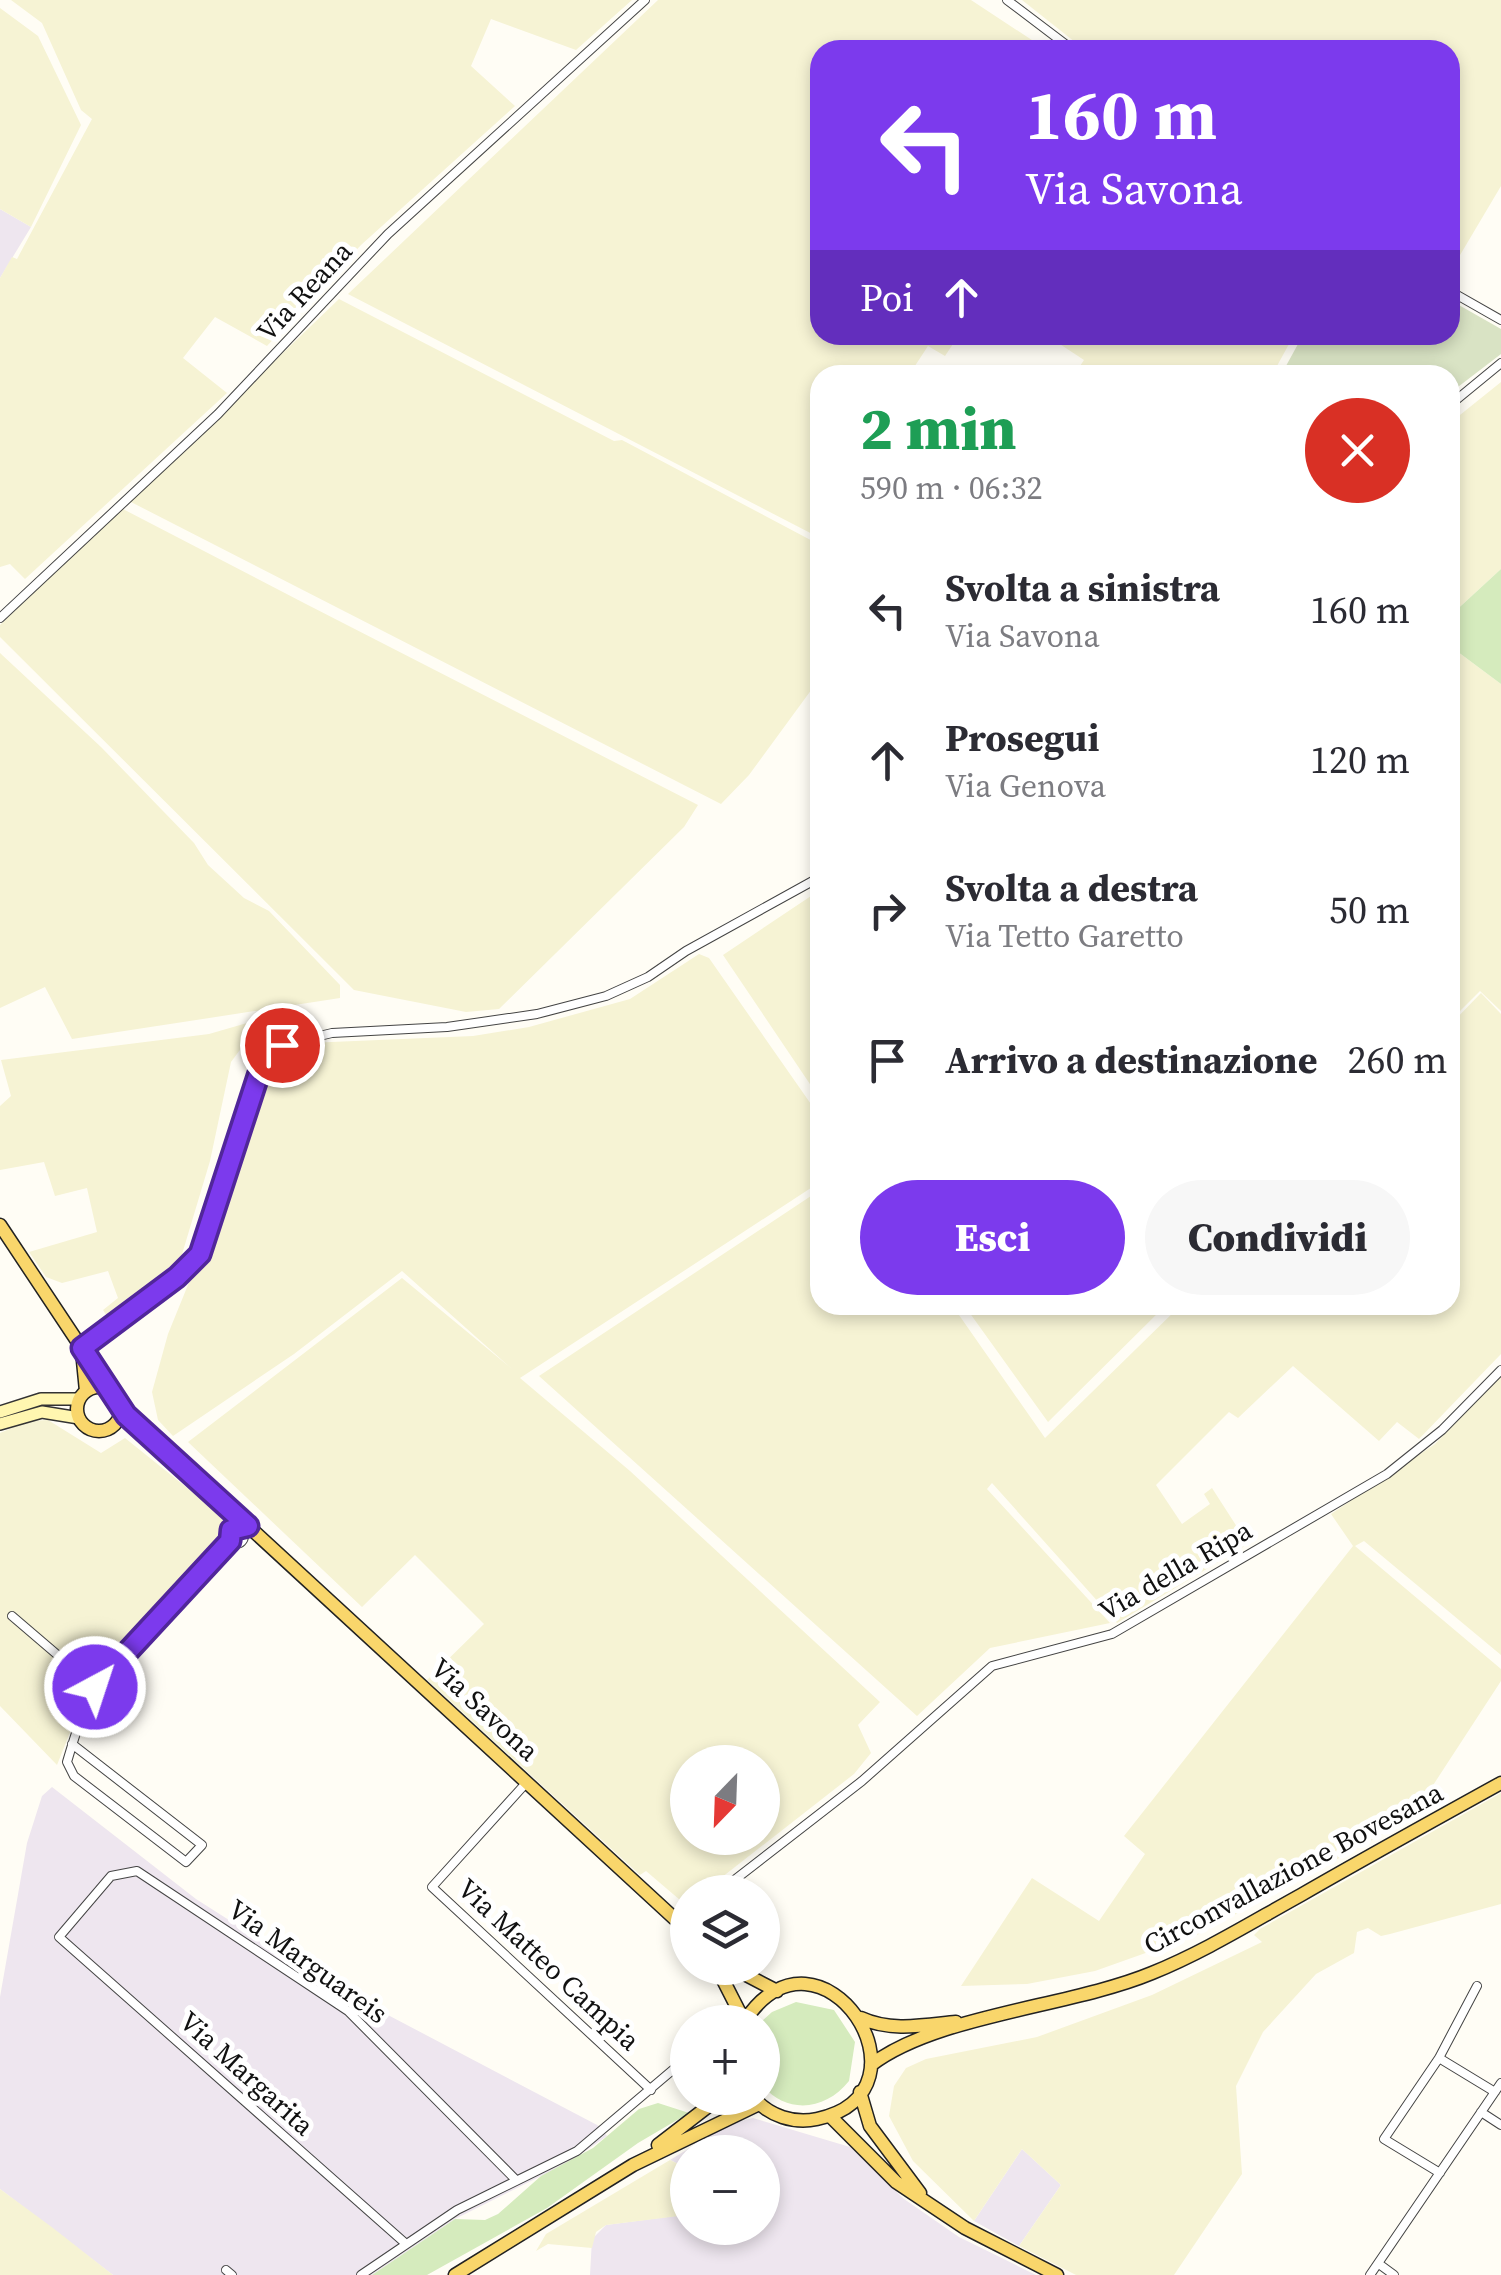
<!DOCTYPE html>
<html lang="it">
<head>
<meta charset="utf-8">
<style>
	body { margin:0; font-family:"Source Serif 4",serif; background:#f7f7f7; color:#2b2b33; height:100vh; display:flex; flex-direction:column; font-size:38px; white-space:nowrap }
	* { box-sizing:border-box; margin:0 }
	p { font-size:32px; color:#7c7c81 }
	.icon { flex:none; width:55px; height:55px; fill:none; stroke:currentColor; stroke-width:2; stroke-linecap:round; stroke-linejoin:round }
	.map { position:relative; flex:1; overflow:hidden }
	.sheet { position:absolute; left:810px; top:365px; width:650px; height:950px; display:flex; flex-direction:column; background:#fff; border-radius:30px; box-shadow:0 5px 15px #0003 }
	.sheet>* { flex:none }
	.guide { position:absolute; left:810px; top:40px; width:650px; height:305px; border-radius:30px; box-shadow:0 5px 15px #0003; background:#7c3aed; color:#fff; overflow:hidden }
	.needle { width:65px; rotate:203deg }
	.fabs { position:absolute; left:670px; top:1745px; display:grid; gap:20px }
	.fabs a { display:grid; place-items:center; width:110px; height:110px; border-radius:50%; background:#fff; box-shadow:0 5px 15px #0003; font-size:50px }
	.pin { position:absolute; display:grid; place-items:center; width:85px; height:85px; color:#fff; margin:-42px; border:5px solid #fff; border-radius:50%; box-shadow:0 2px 10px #0007 }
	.me { position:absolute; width:110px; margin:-55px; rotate:40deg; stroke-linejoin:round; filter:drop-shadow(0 0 8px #0008) }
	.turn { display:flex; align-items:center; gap:35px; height:210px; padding:0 50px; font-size:45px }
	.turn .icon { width:130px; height:130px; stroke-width:2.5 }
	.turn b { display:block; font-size:70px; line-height:85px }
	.then { display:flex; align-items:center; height:95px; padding:0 50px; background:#0003; gap:20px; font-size:38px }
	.round { display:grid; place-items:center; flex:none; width:105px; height:105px; border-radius:52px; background:#f7f7f7 }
	.headline { display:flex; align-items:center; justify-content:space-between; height:170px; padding:0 50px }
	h1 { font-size:60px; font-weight:800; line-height:75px; color:#1e9e55 }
	.primary-button { display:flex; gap:20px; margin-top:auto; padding:20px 50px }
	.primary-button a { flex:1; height:115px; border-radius:60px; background:#7c3aed; color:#fff; font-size:40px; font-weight:800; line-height:115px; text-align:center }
	.primary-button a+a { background:#f7f7f7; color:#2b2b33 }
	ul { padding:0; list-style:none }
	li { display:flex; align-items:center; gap:30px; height:150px; padding:0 50px }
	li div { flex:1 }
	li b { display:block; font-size:38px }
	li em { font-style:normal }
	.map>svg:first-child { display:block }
	.industrial { fill:#eee6ef }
	.farmland { fill:#f6f3d4; fill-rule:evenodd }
	.green { fill:#d5ebbd }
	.cemetery { fill:#d9e3c4 }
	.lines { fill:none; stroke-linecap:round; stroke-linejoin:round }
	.street-casing { stroke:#444; stroke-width:10 }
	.secondary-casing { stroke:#333; stroke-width:14 }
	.primary-casing { stroke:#222; stroke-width:15 }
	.street { stroke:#fff; stroke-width:8 }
	.secondary { stroke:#fff6b0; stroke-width:11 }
	.primary { stroke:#f9d66b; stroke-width:12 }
	.route-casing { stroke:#51269a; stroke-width:25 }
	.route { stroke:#7c3aed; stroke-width:18 }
	.labels { text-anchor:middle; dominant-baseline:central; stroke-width:10; stroke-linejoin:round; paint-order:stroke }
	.street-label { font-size:28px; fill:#111; stroke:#fff }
</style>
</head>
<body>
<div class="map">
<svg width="1501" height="2275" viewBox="0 0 1501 2275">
	<rect width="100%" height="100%" fill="#fffdf5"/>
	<path class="industrial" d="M 0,209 L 31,227 L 0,278 Z
		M 52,1787 L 196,1899 L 329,1984 L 599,2126 L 607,2136 L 571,2161 L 455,2219 L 372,2275 L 113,2275 L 0,2189 L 0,1997 L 27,1843 L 42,1796 Z
		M 753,2118 L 850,2147 L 904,2199 L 959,2237 L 1036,2275 L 590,2275 L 592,2239 L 606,2225 L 682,2215 L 687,2215 L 688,2228 L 762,2228 L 762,2152 L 688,2152 L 687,2168 L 670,2160 L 729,2124 Z
		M 1022,2149 L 1061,2185 L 1019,2246 L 974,2221 Z"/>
	<path class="farmland" d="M 11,0 L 632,0 L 576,50 L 491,19 L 471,66 L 515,106 L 361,245 L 267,346 L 215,317 L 183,358 L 227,393 L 25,579 L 10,564 L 0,567 L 0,278 L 12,257 L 17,259 L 92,119 L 81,110 L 42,23 Z
		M 658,0 L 971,0 L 1047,50 L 820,50 L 820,335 L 959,335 L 945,356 L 928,346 L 909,375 L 820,375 L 820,538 L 348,294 Z
		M 1022,0 L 1501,0 L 1501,186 L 1450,272 L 1450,50 L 1085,50 Z
		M 0,8 L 38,36 L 81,125 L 31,227 L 0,209 Z
		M 339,299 L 614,441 L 622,440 L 820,545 L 820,678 L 749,775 L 721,804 L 129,501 Z
		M 1046,335 L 1294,335 L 1272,375 L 1074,375 L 1084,360 Z
		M 1501,382 L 1501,569 L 1450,616 L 1450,423 Z
		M 121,508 L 304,603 L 698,805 L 684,827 L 499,1009 L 466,1012 L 354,990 L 0,637 L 0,625 Z
		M 1450,646 L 1501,684 L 1501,1011 L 1480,991 L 1450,1021 Z
		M 0,653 L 101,747 L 194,843 L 208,865 L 244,898 L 269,911 L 340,985 L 340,998 L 72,1039 L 45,987 L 0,1008 Z
		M 820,890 L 820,1099 L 723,955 Z
		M 699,954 L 709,958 L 820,1117 L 820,1182 L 520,1378 L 630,1471 L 880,1702 L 858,1725 L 871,1753 L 854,1774 L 703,1892 L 688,1892 L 687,1902 L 680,1900 L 646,1871 L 640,1875 L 427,1680 L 484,1624 L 415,1555 L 362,1607 L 188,1442 L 402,1278 L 512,1369 L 402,1271 L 294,1354 L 173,1436 L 158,1420 L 152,1392 L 168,1334 L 192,1275 L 212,1248 L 258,1093 L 270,1065 L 283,1052 L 308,1043 L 473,1036 L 529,1027 L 630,999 ZM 688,1762 L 762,1762 L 762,1838 L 688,1838 Z
		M 1481,993 L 1501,1014 L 1501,1354 L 1419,1439 L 1397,1422 L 1379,1441 L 1293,1366 L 1238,1418 L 1229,1412 L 1156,1485 L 1182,1524 L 1210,1504 L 1204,1494 L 1212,1488 L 1248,1544 L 1117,1623 L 992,1483 L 987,1489 L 1110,1623 L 990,1648 L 917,1716 L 539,1376 L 820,1190 L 820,1305 L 952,1305 L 1045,1438 L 1181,1305 L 1450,1305 L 1450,1025 Z
		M 247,1023 L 252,1023 L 254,1031 L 231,1062 L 210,1161 L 180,1261 L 156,1277 L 160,1284 L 110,1321 L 103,1310 L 118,1298 L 108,1271 L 62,1283 L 46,1277 L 29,1252 L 97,1232 L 87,1188 L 55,1196 L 44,1162 L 0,1170 L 0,1106 L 11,1096 L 1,1060 L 209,1034 Z
		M 964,1305 L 1166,1305 L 1048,1422 Z
		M 1501,1376 L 1501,1655 L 1364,1541 L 1355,1546 L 1501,1669 L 1501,1681 L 1411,1819 L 1199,1934 L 1095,1971 L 1027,1984 L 961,1986 L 1032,1878 L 1099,1921 L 1145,1854 L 1124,1836 L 1353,1546 L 1331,1514 L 1435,1444 Z
		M 48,1420 L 101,1453 L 125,1438 L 227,1520 L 228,1526 L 92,1677 L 57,1765 L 0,1706 L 0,1433 L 28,1421 Z
		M 1501,1793 L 1501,1904 L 1390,1934 L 1381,1936 L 1368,1928 L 1357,1932 L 1354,1953 L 1316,1974 L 1263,2032 L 1236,2086 L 1242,2174 L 1174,2275 L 1076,2275 L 1019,2246 L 1061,2185 L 1022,2149 L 974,2221 L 913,2161 L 889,2116 L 894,2086 L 906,2068 L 926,2059 L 1037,2037 L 1152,1995 L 1262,1942 L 1254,1935 L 1260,1929 Z
		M 670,2160 L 687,2168 L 687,2215 L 606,2225 L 596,2232 L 592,2248 L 548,2244 L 536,2251 L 546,2234 Z
		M 0,2189 L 53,2228 L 113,2275 L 0,2275 Z"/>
	<path class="green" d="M 1501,569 L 1501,684 L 1450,646 L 1450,616 Z
		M 796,2002 L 834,2010 L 855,2042 L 849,2081 C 826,2110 788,2115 763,2086 L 761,2022 L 772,2012 Z
		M 658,2103 L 689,2113 L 638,2143 L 547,2208 L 427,2275 L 372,2275 L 455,2219 L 485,2220 L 498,2214 L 541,2176 L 593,2148 L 639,2109 Z"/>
	<path class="cemetery" d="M 1450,300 L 1501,329 L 1501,354 L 1450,393 L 1450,375 L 1281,375 L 1303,335 L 1450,335 Z"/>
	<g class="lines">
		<defs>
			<path id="street" d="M 1007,0 L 1073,50
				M 1450,291 L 1501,320
				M 1450,405 L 1501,363
				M 0,618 L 218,414 L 388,234 L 645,0
				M 82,1348 L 177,1277 L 200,1254 L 260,1070 L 282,1045 L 332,1033 L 447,1027 L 537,1014 L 606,996 L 648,977 L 686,951 L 820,877
				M228 1536a8 8 0 1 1 16 0a8 8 0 1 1-16 0Z
				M 12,1616 L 95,1687
				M 72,1744 L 202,1845 L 186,1862 L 74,1776 L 67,1762 C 76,1731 86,1700 105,1674 L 229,1541
				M 527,1782 L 432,1887 L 651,2090
				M 719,1892 L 862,1781 L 992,1666 L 1112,1634 L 1387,1474 L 1442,1430 L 1501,1370
				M 1439,2058 L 1495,2092
				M 1481,2112 L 1501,2125
				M 1440,2173 L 1384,2139 L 1439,2058 L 1477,1986
				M 405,2243 L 59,1937 L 111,1876 L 137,1871 L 348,2011 L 516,2180
				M 1379,2264 L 1394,2275
				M 226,2270 L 232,2275
				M 361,2275 L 457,2210 L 577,2151 L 688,2057
				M 1370,2275 L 1501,2083"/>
			<path id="secondary" d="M 0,1412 L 41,1399 L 79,1399
				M 0,1424 L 42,1412 L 79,1418"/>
			<path id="primary" d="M 0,1225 L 109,1389
				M 82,1351 L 86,1391
				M77 1409a22 22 0 1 1 44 0a22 22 0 1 1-44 0Z
				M 121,1409 L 688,1931
				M 717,1968 L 744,2021
				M 733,1968 L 777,1991
				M 861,2018 C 891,2032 925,2025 956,2022
				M 744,2022 C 820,1905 943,2092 817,2119 C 794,2124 769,2116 754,2098
				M 871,2065 C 936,2015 1070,2007 1152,1973 C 1204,1952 1252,1922 1301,1895 C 1367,1857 1434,1820 1501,1783
				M 860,2092 L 870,2126 L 920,2193
				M 830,2116 L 896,2182 L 965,2228 L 1057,2275
				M 658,2145 L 719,2098
				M 455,2275 L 633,2165 L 759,2104"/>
		</defs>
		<use href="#street" class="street-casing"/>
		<use href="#secondary" class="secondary-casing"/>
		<use href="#primary" class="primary-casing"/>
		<use href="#street" class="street"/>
		<use href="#secondary" class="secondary"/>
		<use href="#primary" class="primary"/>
	</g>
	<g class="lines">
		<defs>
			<path id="route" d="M 95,1687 L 230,1541 L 231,1530 L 248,1526 L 126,1415 L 82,1348 L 177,1277 L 200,1254 L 260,1070 L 282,1045"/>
		</defs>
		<use href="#route" class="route-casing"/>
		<use href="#route" class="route"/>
	</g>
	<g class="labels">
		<g class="street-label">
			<text transform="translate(304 291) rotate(-47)">Via Reana</text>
			<text transform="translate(1175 1570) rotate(-30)">Via della Ripa</text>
			<text transform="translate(485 1709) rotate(43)">Via Savona</text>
			<text transform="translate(1293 1868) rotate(-28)">Circonvallazione Bovesana</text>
			<text transform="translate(308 1961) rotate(36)">Via Marguareis</text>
			<text transform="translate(549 1964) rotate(43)">Via Matteo Campia</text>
			<text transform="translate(247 2073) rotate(42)">Via Margarita</text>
		</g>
	</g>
</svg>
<div class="fabs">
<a><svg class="needle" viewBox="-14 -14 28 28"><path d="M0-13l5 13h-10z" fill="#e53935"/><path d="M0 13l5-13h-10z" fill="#7c7c81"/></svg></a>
<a><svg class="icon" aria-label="layers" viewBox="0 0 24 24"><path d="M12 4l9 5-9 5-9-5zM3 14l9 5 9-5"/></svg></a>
<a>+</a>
<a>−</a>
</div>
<div class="pin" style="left:282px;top:1045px;background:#d93025"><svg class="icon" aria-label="arrive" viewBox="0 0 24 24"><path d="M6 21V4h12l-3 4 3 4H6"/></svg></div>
<svg class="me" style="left:95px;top:1687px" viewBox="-20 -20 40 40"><circle r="17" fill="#7c3aed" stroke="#fff" stroke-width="3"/><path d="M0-11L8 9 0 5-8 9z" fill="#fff"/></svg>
<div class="guide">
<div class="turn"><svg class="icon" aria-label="left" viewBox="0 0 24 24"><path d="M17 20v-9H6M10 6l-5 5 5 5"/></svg><div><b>160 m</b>Via Savona</div></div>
<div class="then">Poi<svg class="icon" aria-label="ahead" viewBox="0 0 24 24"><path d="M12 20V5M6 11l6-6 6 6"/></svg></div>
</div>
<section class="sheet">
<div class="headline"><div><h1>2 min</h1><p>590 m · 06:32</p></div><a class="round" style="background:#d93025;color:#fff"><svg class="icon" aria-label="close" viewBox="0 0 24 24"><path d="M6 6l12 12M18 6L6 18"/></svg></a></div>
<ul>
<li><svg class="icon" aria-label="left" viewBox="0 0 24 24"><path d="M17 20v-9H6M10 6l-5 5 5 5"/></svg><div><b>Svolta a sinistra</b><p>Via Savona</p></div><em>160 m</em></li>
<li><svg class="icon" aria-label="ahead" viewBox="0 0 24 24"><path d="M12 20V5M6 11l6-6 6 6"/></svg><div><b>Prosegui</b><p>Via Genova</p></div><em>120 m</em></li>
<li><svg class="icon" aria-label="right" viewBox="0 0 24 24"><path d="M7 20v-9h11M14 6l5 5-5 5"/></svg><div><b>Svolta a destra</b><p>Via Tetto Garetto</p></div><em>50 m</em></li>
<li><svg class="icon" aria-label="arrive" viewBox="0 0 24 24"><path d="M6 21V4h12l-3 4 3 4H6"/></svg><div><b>Arrivo a destinazione</b></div><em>260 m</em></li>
</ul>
<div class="primary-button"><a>Esci</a><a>Condividi</a></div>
</section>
</div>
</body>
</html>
